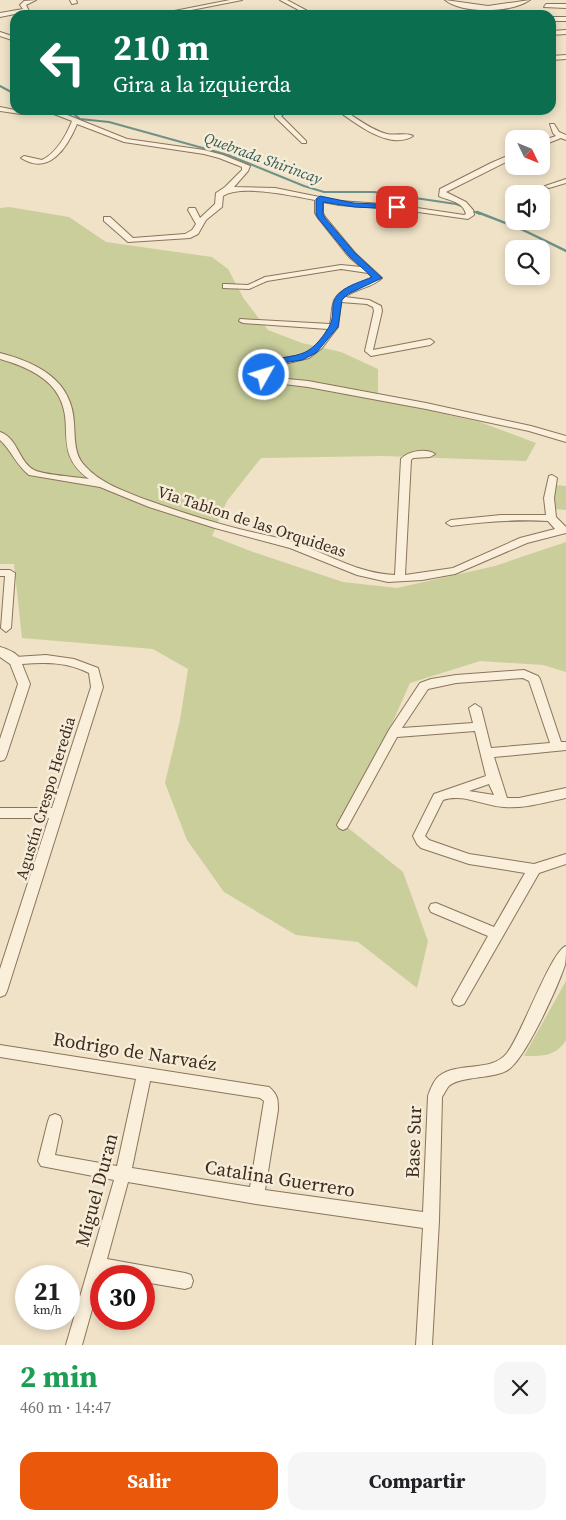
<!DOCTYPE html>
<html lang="es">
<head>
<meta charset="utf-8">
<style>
	body { margin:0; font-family:"Source Serif 4",serif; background:#f6f6f6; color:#202124; height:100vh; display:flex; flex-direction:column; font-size:19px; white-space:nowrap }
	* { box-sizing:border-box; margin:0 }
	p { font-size:16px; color:#757577 }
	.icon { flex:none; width:28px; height:28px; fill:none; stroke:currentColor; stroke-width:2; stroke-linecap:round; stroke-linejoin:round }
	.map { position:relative; height:1345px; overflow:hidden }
	.side { display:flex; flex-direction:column; background:#fff; flex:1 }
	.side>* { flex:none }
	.hud { position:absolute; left:10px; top:10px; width:546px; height:105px; border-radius:15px; box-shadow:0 2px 8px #0003; background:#0b6e4f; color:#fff; overflow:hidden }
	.needle { width:32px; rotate:133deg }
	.controls { position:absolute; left:505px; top:130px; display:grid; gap:10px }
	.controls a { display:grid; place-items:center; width:45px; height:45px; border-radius:10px; background:#fff; box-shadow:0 2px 8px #0003; font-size:25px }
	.speed { position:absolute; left:15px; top:1265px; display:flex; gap:10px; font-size:25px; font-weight:700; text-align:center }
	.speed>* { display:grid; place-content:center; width:65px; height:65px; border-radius:50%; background:#fff; box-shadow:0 2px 8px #0003; line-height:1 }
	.speed small { font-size:12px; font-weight:400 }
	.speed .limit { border:8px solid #d22; background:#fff; color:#111 }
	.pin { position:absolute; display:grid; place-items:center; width:42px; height:42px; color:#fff; margin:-21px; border-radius:10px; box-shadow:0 2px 8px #0006 }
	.me { position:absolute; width:55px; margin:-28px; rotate:51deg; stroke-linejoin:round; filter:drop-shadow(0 0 4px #0008) }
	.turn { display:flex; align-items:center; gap:18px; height:105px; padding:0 20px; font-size:22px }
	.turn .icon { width:65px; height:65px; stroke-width:2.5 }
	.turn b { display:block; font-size:35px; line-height:42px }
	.round { display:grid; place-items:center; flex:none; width:52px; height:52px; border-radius:15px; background:#f6f6f6 }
	.head { display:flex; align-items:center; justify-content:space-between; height:85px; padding:0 20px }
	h1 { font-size:30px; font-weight:700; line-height:38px; color:#1e9e55 }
	.primary-button { display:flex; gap:10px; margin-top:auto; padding:10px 20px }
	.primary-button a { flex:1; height:58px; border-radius:15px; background:#ea580c; color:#fff; font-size:20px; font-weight:700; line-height:58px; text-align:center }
	.primary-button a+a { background:#f6f6f6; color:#202124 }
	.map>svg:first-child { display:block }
	.green { fill:#c9ce9b }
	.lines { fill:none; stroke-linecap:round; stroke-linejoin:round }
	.stream-far1 { stroke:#6f9288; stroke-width:2 }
	.stream { stroke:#6f9288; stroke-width:2.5 }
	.minor-casing { stroke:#8b745c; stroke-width:2 }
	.tertiary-casing { stroke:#8b745c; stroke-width:2 }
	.minor { fill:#f9efdb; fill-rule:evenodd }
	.tertiary { fill:#f9efdb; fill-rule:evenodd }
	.route { fill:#1a73e8; stroke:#114b97 }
	.labels { text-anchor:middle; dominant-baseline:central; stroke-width:5; stroke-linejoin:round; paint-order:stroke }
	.far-water-label { font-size:15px; font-style:italic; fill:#2f5b57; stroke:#f6ecd7 }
	.street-label { font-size:16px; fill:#3c2c20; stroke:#f6ecd7 }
	.near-street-label { font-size:19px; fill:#3c2c20; stroke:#f6ecd7 }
</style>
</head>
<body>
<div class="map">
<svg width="566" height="1345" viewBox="0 0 566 1345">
	<rect width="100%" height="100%" fill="#efe2c7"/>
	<path class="green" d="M 9,207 L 69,217 L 106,242 L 212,257 L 228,269 L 244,299 L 268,330 L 302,343 L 341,352 L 378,369 L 378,397 L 399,404 L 480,422 L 536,443 L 526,461 L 383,456 L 261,458 L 227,501 L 212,536 L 253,552 L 343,582 L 397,588 L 495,566 L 566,542 L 566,672 L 543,665 L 480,661 L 410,683 L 382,746 L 342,823 L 403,872 L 428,941 L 417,988 L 358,942 L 296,935 L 224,892 L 187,840 L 165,783 L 180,720 L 188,669 L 153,649 L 22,638 L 14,564 L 0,564 L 0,208 Z
		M 555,485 L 566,486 L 566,510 L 555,509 Z
		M 566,981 L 566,1040 C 556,1057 541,1056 524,1056 Z"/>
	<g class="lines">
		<path class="stream-far1" d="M 0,86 L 15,94
			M 69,110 L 80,119 L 109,122 L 228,155 L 304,186 L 324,192 L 374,192 L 456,204 L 464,207
			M 470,210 L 480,214"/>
		<path class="stream" d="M 477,212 L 521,229 L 566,251"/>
		<defs>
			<path id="minor" d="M 36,0 L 26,5 L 31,15 L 27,15 L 25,12 L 0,17 L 0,13 L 23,9 L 20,5 L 24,1 Z
				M 70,0 L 76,0 L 77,3 L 72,4 Z
				M 230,0 L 242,0 L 166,15 L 154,15 Z
				M 280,0 L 287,0 L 315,15 L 308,15 Z
				M 546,4 L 566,4 L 566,8 L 544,7 Z
				M 535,12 L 539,15 L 533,15 Z
				M 551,17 L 566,17 L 566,21 L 551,21 Z
				M 566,30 L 566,34 L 551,35 L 551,31 Z
				M 0,32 L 15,37 L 15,41 L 0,36 Z
				M 566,55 L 566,59 L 551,60 L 551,56 Z
				M 0,107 L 15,110 L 55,110 L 127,139 L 204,150 L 223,155 L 250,166 L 248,171 L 234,187 L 275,188 L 339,201 L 397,205 L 464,215 L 466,214 C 463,201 449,201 439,196 L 440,189 L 491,163 L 514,153 L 514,158 L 446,192 L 466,202 L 473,210 L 474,215 L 468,219 L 397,209 L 339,205 L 323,202 L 323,213 L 325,217 L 355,253 L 382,278 C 372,288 356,288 345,297 L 369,300 L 381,306 L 382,311 L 373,350 L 430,339 L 434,342 L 430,345 L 371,356 L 365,351 L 374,311 L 373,307 L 367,304 L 341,302 L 338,327 L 322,348 L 309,358 L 272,367 L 268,370 L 268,374 L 278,378 L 308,381 L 426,403 L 531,426 L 566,436 L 566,442 L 529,431 L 426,409 L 308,387 L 276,383 L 261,377 L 260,369 C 270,357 285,359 300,355 C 312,352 322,340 328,329 L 243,323 L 239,321 L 240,319 L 330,324 C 332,317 331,311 333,304 C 336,287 361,285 373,278 L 368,273 L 341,269 L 267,281 L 249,289 L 223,288 L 223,284 L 226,284 L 248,285 L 265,277 L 341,265 L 361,267 L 349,257 L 318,218 L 315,213 L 315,200 C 294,196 241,184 223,196 L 222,207 L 206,220 L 198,234 L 190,238 L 128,242 L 104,221 L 104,217 L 110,217 L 133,238 L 185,234 L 192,230 L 196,224 L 188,210 L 189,208 L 195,208 L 200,218 L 215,204 L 216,193 L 225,187 L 242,170 L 242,167 L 219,158 L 204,154 L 124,142 L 77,124 C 67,148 49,176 21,158 L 24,156 L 42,160 C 56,153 66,136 72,121 L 54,114 L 21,114 L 0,111 Z
				M 282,110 L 290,110 L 281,116 L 306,141 L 306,143 L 302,143 L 275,117 L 275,115 Z
				M 341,111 L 345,111 C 358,119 371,130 387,134 C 395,136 407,132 413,136 C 391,150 359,126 341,113 Z
				M 550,124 L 554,124 L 559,132 L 566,135 L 566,140 L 561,138 L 541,146 L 541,141 L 556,136 L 553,133 Z
				M 566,179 L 566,183 L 549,188 L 545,186 Z
				M 0,353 C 38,363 72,380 74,423 C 75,438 74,455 85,466 C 100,483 124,491 144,499 C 175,510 207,521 239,529 C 258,534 279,537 298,544 C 330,555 360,574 395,575 L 401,459 C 408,451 426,448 435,454 L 430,457 L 413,458 L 411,460 L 405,575 L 453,568 L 520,538 L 555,529 L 548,521 C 516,519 483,522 451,526 L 446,523 L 451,520 L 501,515 L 546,515 L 544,498 L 549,476 L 552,475 L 557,478 L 554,498 L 556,517 L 566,527 L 566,533 L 527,543 L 455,574 L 422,580 L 388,582 L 357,575 L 290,548 L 215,528 L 149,507 L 100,487 L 29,475 C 16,465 12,451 0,440 L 0,432 C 18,438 18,461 34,470 C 44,475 76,477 89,479 C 52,452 76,426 58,395 C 47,375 21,365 0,359 Z
				M 0,570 L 10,570 L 15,573 L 11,628 L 6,632 L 1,628 L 5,576 L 0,576 Z
				M 46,655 L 74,659 L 98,668 L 103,687 L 7,991 L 5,995 L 0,997 L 0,969 L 49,818 L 0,818 L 0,808 L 52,808 L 91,687 L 89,673 C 67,662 46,662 22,664 L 30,684 L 6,757 L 4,760 L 0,761 L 0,739 L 18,684 L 9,661 L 15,657 Z
				M 524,670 L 538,676 L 540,679 L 561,742 L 566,742 L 566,750 L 494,757 L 507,798 L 519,798 L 566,788 L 566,798 C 546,802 524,809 504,807 C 484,806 463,793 443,800 L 425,836 L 429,840 L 469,854 L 534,864 L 566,854 L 566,864 L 539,873 L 464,1004 L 459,1006 L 454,1004 L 452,1000 L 488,936 L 431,912 L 429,908 L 431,904 L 436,903 L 494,927 L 525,873 L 469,864 L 421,848 L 417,844 L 413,836 L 434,794 L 486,776 L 475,731 L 397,737 L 347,828 L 343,830 L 339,828 L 337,825 L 389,730 L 420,683 L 431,679 L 456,675 ZM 523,678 L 529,681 L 550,743 L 491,748 L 481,708 L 475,704 L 469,708 L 473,723 L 402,728 L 428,689 L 456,683 ZM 489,784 L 494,795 L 469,791 Z
				M 566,946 C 566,952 566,960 565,965 C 558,986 524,1063 506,1071 C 491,1079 458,1076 448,1087 C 446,1090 444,1094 442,1097 L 439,1221 L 432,1345 L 416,1345 L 423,1228 L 256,1204 L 128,1182 L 107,1259 L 185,1273 L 191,1275 L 193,1281 L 191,1287 L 185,1289 L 144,1282 L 144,1276 L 114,1276 L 102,1274 L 82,1345 L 66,1345 L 114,1180 L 41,1166 L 38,1161 L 48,1121 L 50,1116 L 55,1114 L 60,1116 L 62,1121 L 55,1155 L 117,1166 L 136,1079 L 0,1057 L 0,1045 L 269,1087 C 278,1095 278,1099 278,1110 L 265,1190 L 423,1212 L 428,1096 C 430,1090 434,1080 439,1076 C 459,1061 491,1073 507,1053 C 522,1034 551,951 566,946 ZM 150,1081 L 260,1098 L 264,1101 L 250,1187 L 132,1168 Z"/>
			<path id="tertiary" d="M 445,0 L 488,6 L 530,0 C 511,13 463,14 445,0 Z
				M 0,647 C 8,649 17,653 22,661 L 20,664 L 10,664 L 0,657 Z"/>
		</defs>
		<use href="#minor" class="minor-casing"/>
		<use href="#tertiary" class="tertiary-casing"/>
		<use href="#minor" class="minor"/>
		<use href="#tertiary" class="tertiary"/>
	</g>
	<path class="route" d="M 320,196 L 354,203 L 399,205 L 400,207 L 397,209 L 354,207 L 323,202 L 323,214 L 325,218 L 355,253 L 382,278 L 348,294 L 342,300 L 338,327 L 316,353 L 302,360 L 276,364 L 269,370 L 268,377 L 261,377 L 260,369 C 273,354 294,360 309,350 C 317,345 330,329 332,319 C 334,308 330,301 341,292 C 348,285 363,281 372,277 L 349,256 L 318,218 L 316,214 L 316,199 Z"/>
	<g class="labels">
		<g class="far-water-label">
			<text transform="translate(263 158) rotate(20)">Quebrada Shirincay</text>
		</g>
		<g class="street-label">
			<text transform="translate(252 521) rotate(18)">Via Tablon de las Orquideas</text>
			<text transform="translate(45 798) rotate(-73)">Agustín Crespo Heredia</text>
		</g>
		<g class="near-street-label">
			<text transform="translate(135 1051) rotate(9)">Rodrigo de Narvaéz</text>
			<text transform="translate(413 1142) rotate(-88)">Base Sur</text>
			<text transform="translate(280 1178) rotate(9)">Catalina Guerrero</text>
			<text transform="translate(96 1190) rotate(-75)">Miguel Duran</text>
		</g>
	</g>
</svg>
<div class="controls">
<a><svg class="needle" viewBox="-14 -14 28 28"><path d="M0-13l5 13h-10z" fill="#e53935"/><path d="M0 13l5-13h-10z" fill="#757577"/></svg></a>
<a><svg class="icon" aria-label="sound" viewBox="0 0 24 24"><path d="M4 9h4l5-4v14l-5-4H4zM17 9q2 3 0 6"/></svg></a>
<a><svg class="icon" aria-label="search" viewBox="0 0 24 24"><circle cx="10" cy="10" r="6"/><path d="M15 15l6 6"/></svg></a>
</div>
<div class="speed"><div>21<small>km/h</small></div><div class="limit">30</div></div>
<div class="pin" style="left:397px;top:207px;background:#d93025"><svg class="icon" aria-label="arrive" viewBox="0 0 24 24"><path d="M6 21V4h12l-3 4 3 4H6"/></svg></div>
<svg class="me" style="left:264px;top:375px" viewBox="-20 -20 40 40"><circle r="17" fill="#1a73e8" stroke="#fff" stroke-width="3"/><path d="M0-11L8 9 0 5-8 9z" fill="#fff"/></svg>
<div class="hud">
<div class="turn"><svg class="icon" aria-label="left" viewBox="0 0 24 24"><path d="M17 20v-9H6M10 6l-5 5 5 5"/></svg><div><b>210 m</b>Gira a la izquierda</div></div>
</div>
</div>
<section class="side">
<div class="head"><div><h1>2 min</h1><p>460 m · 14:47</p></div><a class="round"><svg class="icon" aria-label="close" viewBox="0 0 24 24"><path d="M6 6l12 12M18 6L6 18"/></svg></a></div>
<div class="primary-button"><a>Salir</a><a>Compartir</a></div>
</section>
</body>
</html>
